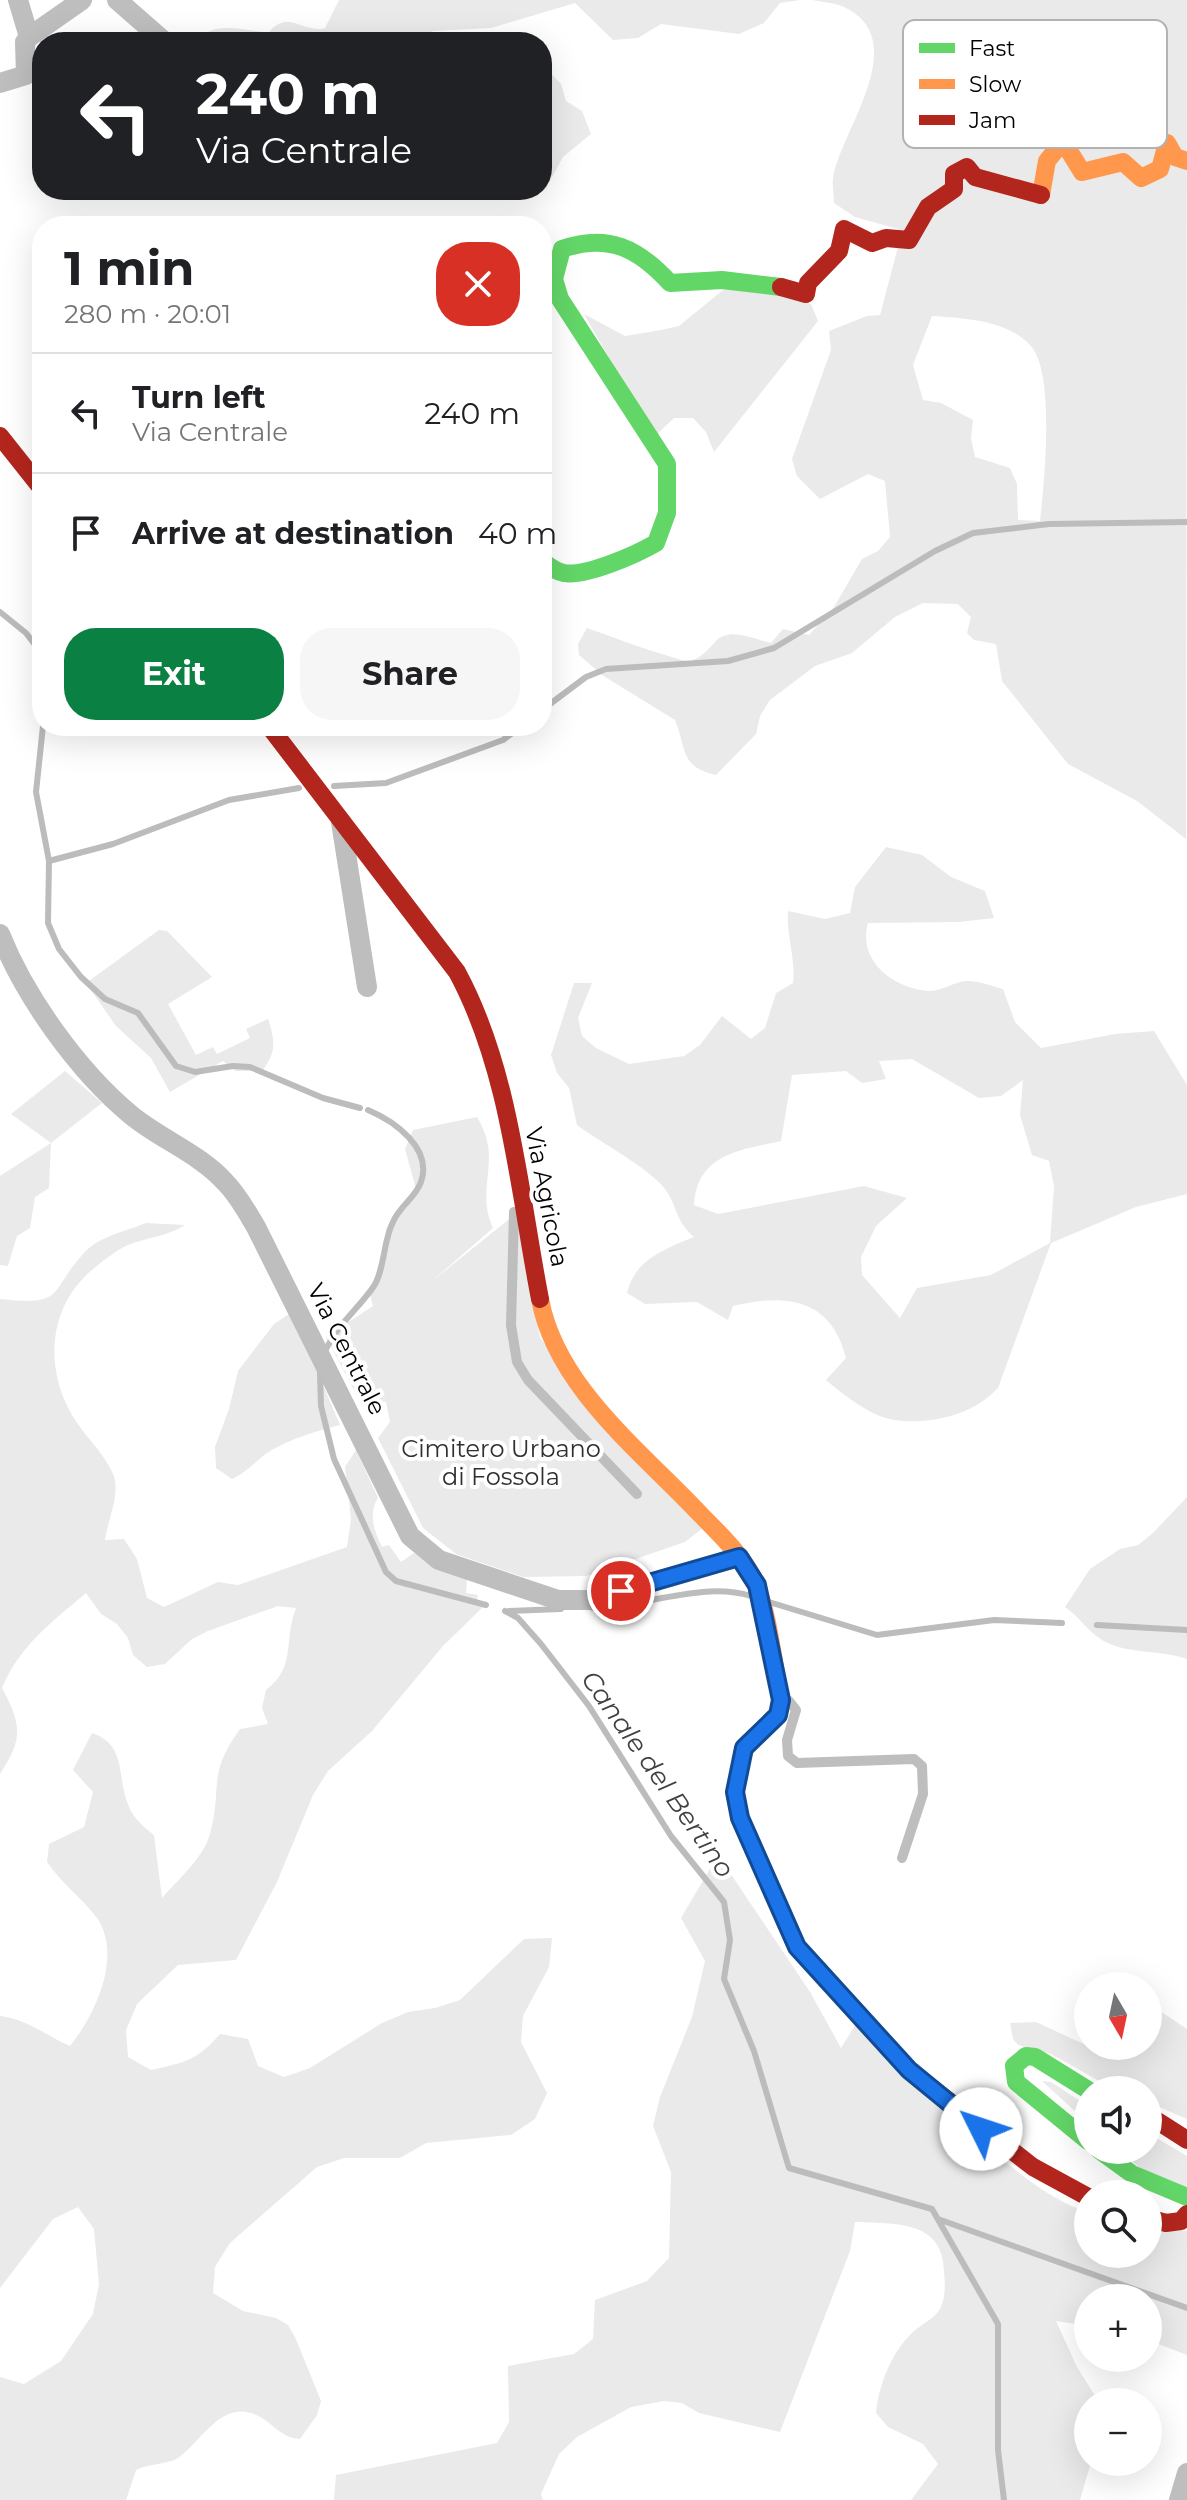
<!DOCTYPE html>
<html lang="en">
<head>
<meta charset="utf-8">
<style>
	body { margin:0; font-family:Montserrat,sans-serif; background:#f6f6f6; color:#202124; height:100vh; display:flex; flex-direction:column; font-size:30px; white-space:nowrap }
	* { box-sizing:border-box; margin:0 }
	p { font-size:26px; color:#757577 }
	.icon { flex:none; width:44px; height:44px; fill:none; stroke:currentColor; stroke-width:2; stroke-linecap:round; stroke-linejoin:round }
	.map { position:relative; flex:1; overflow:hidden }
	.details { position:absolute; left:32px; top:216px; width:520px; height:520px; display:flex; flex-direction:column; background:#fff; border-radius:32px; box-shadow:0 8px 32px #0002 }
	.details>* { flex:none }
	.hud { position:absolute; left:32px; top:32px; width:520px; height:168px; border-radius:32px; box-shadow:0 8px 32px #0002; background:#202124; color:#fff; overflow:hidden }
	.needle { width:52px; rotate:171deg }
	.tools { position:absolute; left:1074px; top:1972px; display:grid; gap:16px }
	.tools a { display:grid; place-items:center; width:88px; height:88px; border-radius:50%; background:#fff; box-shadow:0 8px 32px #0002; font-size:40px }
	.pin { position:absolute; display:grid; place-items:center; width:68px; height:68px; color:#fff; margin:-34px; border:4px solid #fff; border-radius:50%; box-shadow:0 2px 8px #0007 }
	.me { position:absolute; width:88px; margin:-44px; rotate:311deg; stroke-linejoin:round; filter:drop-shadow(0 0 6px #0008) }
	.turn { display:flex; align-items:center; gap:28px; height:168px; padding:0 32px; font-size:36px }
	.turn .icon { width:104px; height:104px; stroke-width:2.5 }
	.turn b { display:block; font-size:56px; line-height:68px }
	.round { display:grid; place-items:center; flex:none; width:84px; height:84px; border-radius:32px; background:#f6f6f6 }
	.summary { display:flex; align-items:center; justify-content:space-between; height:136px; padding:0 32px }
	h1 { font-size:48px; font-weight:700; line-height:60px }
	.cta { display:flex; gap:16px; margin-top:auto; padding:16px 32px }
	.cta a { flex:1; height:92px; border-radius:32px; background:#0b8043; color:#fff; font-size:32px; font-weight:700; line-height:92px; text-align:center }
	.cta a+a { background:#f6f6f6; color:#202124 }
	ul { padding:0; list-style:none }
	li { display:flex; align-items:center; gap:24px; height:120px; padding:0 32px; border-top:2px solid #e0e0e0 }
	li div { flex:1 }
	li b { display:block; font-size:30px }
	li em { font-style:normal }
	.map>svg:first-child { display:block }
	.green { fill:#eaeaea; fill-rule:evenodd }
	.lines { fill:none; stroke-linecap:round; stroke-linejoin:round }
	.stream { stroke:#bcbcbc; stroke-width:6 }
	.lane { stroke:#bebebe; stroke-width:10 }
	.street { stroke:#bebebe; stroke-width:20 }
	.fast { stroke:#63d668; stroke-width:18 }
	.slow { stroke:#ff974d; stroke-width:18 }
	.jam { stroke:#b3261e; stroke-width:18 }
	.route-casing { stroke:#114b97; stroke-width:20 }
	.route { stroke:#1a73e8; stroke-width:14 }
	.labels { text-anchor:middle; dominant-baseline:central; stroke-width:8; stroke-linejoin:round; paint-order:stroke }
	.street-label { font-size:24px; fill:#000; stroke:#fff }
	.park-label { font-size:24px; fill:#303030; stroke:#fff }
	.water-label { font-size:26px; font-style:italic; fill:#414141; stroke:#fff }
	.key { fill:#fff; stroke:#b2b2b2; stroke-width:2 }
	.key-label { font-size:22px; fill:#000 }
</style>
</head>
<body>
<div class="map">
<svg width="1187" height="2500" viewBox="0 0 1187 2500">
	<rect width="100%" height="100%" fill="#fff"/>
	<path class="green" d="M 339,0 L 800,0 L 780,3 L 764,23 L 739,34 L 661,24 L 638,38 L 613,40 L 575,3 L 491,28 L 433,31 L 416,42 L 199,42 C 210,18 247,32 269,32 C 288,9 304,34 325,28 Z
		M 812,0 L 1187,0 L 1186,839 L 1137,801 L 1068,764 L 1002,681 L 996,644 L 974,640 L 967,633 L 971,617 L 958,604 L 923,603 L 895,617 L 852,653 L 815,666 L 770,700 L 760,716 L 756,734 L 716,775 C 680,767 687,750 675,720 L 602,675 L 579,655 L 578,644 L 587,628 C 621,640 654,653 690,662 C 702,656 706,652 715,642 C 729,626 753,639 771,643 L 783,629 L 809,635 L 834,607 L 862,559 L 878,551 L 890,537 L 885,481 L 868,474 L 820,499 L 797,476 L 792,459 L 831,350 L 829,331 L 867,316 L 880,315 L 898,247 L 898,229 L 855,217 L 834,203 C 834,195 832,186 833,178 C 839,134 912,44 848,9 C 838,3 823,2 812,0 ZM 932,316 C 963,318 1007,320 1030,345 C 1056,372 1044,484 1040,521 L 1018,520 L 1017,484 L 1010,468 L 975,457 L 971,438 L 973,420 L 941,403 L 923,400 L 913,365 Z
		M 548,70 L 561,84 L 566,101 L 582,111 L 591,134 L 563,157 L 545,190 L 526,195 L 509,190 L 542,190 L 542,74 Z
		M 741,285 L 811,304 L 818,321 L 714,452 L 706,432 L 693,418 L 674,418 L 654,437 L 584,314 L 625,336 L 661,330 L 679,326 L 723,290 Z
		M 886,847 L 922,855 L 951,877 L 985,891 L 994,918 L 959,922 L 868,923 C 857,961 894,989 930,991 C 942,991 954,982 966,981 C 977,980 992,986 1003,989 L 1015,1022 L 1041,1048 L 1115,1034 L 1154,1031 L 1187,1085 L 1187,1194 L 1136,1207 L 1051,1243 L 998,1388 C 973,1415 931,1425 895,1420 C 871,1417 844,1395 826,1380 L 846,1358 C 831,1298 786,1293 733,1306 L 728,1320 L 697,1302 L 645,1304 L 627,1293 C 635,1259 665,1249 694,1237 C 675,1221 678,1207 665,1189 C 648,1167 601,1143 577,1125 L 569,1088 L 557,1073 L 551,1055 L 574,983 L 592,983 L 578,1018 L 582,1036 L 596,1048 L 629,1064 L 684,1056 L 700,1045 L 722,1016 L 751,1039 L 765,1028 L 776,993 L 793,983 C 796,958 786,936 788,911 L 825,919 L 850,913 L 855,887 ZM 912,1059 L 979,1098 L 1001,1096 L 1023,1080 L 1020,1115 L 1032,1155 L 1049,1161 L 1054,1186 L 1050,1243 L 991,1275 L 917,1288 L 900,1318 L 862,1275 L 861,1257 L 876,1226 L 907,1198 L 864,1186 L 718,1214 L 694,1205 C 697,1154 740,1150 781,1141 L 792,1075 L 846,1071 L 862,1083 L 886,1079 L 879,1061 Z
		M 159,930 L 167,931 L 212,977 L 168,1004 L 196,1055 L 213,1047 L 217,1054 L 250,1038 L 246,1029 L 268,1019 C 275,1040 277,1052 262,1071 L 236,1071 L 223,1061 L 170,1092 L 151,1058 L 116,1026 L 86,983 Z
		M 65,1071 L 102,1103 L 51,1143 L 49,1188 L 35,1197 L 30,1228 L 17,1236 L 8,1266 L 0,1265 L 0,1176 L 51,1143 L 11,1114 Z
		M 477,1117 C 504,1161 474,1186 493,1228 L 431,1282 L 508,1220 L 520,1223 L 540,1338 L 703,1528 L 685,1542 L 586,1576 L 523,1577 L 456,1554 L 423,1528 L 378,1438 L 390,1422 L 386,1402 L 358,1398 L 326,1337 L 373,1306 L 370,1295 L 386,1259 L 386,1229 L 407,1207 L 416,1189 L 405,1149 L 413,1130 Z
		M 146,1223 L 185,1225 C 166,1237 148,1237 128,1245 C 116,1250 103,1261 93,1269 C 49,1305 44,1366 71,1413 C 82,1434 104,1452 113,1474 C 121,1493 108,1519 105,1540 L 124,1539 L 137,1559 L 147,1598 L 164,1607 L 218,1582 L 238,1585 L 347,1547 L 351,1519 L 345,1467 L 356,1450 L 378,1498 C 368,1514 374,1531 382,1547 L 389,1545 L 401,1562 L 414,1553 L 467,1578 L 466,1593 L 478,1595 L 477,1600 L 487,1603 L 443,1646 L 372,1731 L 328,1771 L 313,1795 L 277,1882 L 236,1960 L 178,1965 L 137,2004 L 126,2030 L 128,2057 L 151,2070 C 184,2063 198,2060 220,2034 L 248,2039 L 258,2066 L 284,2077 L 310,2068 L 382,2023 L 408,2012 L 435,2008 L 460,2000 L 524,1939 L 552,1938 L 549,1967 L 523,2016 L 521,2042 L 547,2093 L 535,2119 L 511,2135 L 426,2143 L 400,2158 L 344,2158 L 317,2167 L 230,2243 L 215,2267 L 213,2293 L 243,2311 L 276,2318 L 288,2325 L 295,2337 L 321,2401 L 317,2415 L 300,2439 C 279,2438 271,2419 251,2413 C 219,2403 200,2443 178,2458 C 167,2465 149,2463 136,2470 L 126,2500 L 0,2500 L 0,2377 L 24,2384 L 61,2361 L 93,2314 L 99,2284 L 94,2229 L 78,2207 L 53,2219 L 0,2288 L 0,2016 C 27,2019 45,2035 70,2046 C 95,2015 123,1956 97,1918 C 82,1898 61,1883 47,1862 L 49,1844 L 84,1827 L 93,1792 L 73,1770 L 92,1733 C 128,1745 116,1778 129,1807 C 134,1819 144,1827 154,1835 L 162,1898 C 177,1881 204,1857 210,1834 C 223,1787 206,1776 240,1729 L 268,1724 L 262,1708 L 266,1690 C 297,1666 283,1642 296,1608 L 278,1606 L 208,1631 L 192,1639 L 165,1664 L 147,1667 L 133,1655 L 128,1638 L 117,1624 L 101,1614 L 86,1593 C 52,1622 20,1645 2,1688 C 22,1725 23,1739 0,1774 L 0,1299 C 69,1307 47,1290 88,1249 C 102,1236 129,1230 146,1223 Z
		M 292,1312 L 340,1425 C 316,1431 283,1441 263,1456 C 252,1465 245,1473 232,1479 L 216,1468 L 215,1447 L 229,1409 L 238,1371 L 274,1324 Z
		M 1187,1497 L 1187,1659 C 1159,1649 1128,1655 1102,1640 C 1087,1631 1079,1616 1065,1607 L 1090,1569 L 1120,1549 L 1138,1545 L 1153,1533 Z
		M 718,1855 L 810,1992 L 841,2048 L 856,2024 C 903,2067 1031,2202 1088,2211 L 1088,2254 L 1148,2254 L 1148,2227 L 1187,2231 L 1187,2355 L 1148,2340 L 1148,2298 L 1088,2298 L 1088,2326 L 1056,2321 L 1077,2367 L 1099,2402 L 1088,2402 L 1088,2462 L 1091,2462 L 1080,2500 L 911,2500 L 938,2464 L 923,2444 L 888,2427 L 876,2413 C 879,2384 892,2351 914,2331 C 922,2324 937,2317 941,2307 C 946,2295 945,2283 944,2270 C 942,2219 893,2224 855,2222 L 850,2251 L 780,2432 L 699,2413 L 682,2403 L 664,2401 L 631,2407 L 577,2437 L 559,2454 L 541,2494 L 543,2500 L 334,2500 L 336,2475 L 497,2443 L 509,2422 L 508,2366 L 574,2354 L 593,2339 L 595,2300 L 647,2281 L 669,2258 L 671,2172 L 653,2126 L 660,2097 L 692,2017 L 705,1961 L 681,1918 Z
		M 1148,2008 L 1157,2009 L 1187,2029 L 1187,2119 L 1148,2102 L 1148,2090 L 1115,2090 L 1051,2054 L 1018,2045 L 1013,2039 L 1010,2023 L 1036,2022 L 1088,2046 L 1148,2046 Z
		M 1042,2081 L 1051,2082 L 1088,2106 L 1088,2123 Z
		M 1148,2133 L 1187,2156 L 1187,2190 L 1150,2175 L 1117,2150 L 1148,2150 Z"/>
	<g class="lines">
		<path class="stream" d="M 0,612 L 26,633 L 42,654
			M 542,710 L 586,677 L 606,669 L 728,661 L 774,648 L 935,551 L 973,533 L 1049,524 L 1187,522
			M 43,726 L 36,792 L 49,861 L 48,923 L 59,949 L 81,977 L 105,999 L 138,1013 L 176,1066 L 195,1072 L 233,1066 L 250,1067 L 323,1098 L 360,1108
			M 334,786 L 386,783 L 503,740 L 522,726
			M 49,861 L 113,844 L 229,800 L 299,788
			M 326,1349 C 338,1324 359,1308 374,1286 C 385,1268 383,1241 393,1222 C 399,1207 416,1197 421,1182 C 433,1148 394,1121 368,1110
			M 320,1374 L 321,1406 L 334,1459 L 386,1572 L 396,1581 L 486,1605
			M 769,1602 L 877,1635 L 994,1620 L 1062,1623
			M 593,1608 C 644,1607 702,1581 751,1596
			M 505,1611 L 518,1618 L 541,1644 L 589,1706 L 671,1836 L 724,1902 L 730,1940 L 724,1979 L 754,2051 L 789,2168 L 932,2209 L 998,2324 L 998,2450 L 1004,2500
			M 509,1611 L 561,1609
			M 1097,1625 L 1187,1630
			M 938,2219 L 1187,2308"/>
		<path class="lane" d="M 514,1212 L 511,1325 L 517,1362 L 528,1380 L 637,1494
			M 782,1700 L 789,1701 L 796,1710 L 787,1740 L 788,1756 L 797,1763 L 914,1759 L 922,1766 L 923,1794 L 902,1858"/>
		<path class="street" d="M 18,0 L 29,37
			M 117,0 L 165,42
			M 0,83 L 26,75 L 25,42 L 29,37 L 82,0
			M 341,822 L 367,987
			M 0,934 C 25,997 78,1071 131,1115 C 160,1139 200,1154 225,1182 C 238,1195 247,1212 256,1227 L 410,1536 L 439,1560 L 558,1600 L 592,1600 L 739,1557
			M 1179,2500 L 1187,2473"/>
		<path class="fast" d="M 542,561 C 549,566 556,572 564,573 C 586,577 637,554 656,543 L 667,513 L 667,464 L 560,299 L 554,279 L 562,249 C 608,233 638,248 670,283 L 722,280 L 781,287
			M 1088,2090 L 1035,2057 L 1026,2056 L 1014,2066 L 1016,2082 L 1088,2141
			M 1099,2150 L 1132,2174 L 1187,2197"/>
		<path class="slow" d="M 1041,195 L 1047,161 L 1063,141 L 1082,172 L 1123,162 L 1141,178 L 1160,169 L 1167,143 L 1175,157 L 1187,161
			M 540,1299 C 556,1387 642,1452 701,1515 C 720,1534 748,1561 757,1587 C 770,1621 773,1664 781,1700 L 778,1715 L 744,1748 L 735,1792 L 740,1818 L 763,1870"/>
		<path class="jam" d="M 781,287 L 806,294 L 808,283 L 839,251 L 844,229 L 872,243 L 886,238 L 909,240 L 928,207 L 954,189 L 954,174 L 967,167 L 975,177 L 1041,195
			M 0,436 L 42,489
			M 269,726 L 457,972 C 510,1070 519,1191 540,1299
			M 763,1870 L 797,1947 L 909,2070 L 1033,2167 L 1088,2197
			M 1148,2115 L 1187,2140
			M 1148,2218 L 1166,2223 L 1181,2221 L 1187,2214"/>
	</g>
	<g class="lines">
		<defs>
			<path id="route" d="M 621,1591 L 739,1557 L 757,1585 L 781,1700 L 778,1715 L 744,1748 L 735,1792 L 740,1818 L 797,1947 L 909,2070 L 981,2129"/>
		</defs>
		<use href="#route" class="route-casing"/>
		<use href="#route" class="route"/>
	</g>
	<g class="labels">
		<g class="street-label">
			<text transform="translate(547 1197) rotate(79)">Via Agricola</text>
			<text transform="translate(347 1349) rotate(63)">Via Centrale</text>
		</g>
		<g class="park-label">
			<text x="501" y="1448">Cimitero Urbano<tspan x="501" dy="28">di Fossola</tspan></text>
		</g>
		<g class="water-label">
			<text transform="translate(658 1774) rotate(55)">Canale del Bertino</text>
		</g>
	</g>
	<rect x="903" y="20" width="264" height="128" rx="12" class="key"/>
	<rect x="919" y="43" width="36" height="10" fill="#63d668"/>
	<rect x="919" y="79" width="36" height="10" fill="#ff974d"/>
	<rect x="919" y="115" width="36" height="10" fill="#b3261e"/>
	<g class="key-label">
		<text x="969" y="56">Fast</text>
		<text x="969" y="92">Slow</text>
		<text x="969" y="128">Jam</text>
	</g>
</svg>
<div class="tools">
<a><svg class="needle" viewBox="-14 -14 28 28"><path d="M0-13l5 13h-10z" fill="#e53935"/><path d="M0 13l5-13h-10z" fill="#757577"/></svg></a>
<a><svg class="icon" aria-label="sound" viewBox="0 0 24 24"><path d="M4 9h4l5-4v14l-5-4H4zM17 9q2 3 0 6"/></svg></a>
<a><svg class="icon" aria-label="search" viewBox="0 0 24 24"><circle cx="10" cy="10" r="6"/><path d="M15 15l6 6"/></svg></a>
<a>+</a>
<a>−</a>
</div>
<div class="pin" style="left:621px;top:1591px;background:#d93025"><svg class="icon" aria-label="arrive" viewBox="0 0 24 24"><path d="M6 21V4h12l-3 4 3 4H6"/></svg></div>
<svg class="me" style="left:981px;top:2129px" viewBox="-20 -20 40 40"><circle r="19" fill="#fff"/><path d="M0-13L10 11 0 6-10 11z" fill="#1a73e8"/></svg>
<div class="hud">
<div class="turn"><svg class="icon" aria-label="left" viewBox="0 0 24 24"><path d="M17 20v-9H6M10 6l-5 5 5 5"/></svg><div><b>240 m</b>Via Centrale</div></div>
</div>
<section class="details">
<div class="summary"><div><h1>1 min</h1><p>280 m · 20:01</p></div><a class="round" style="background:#d93025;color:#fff"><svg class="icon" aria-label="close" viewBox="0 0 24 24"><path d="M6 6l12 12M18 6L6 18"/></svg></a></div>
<ul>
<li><svg class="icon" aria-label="left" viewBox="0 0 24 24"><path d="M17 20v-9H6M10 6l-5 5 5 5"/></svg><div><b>Turn left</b><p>Via Centrale</p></div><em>240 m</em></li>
<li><svg class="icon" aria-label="arrive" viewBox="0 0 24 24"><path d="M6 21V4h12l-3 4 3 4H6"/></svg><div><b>Arrive at destination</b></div><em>40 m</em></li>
</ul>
<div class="cta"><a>Exit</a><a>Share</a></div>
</section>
</div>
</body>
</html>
